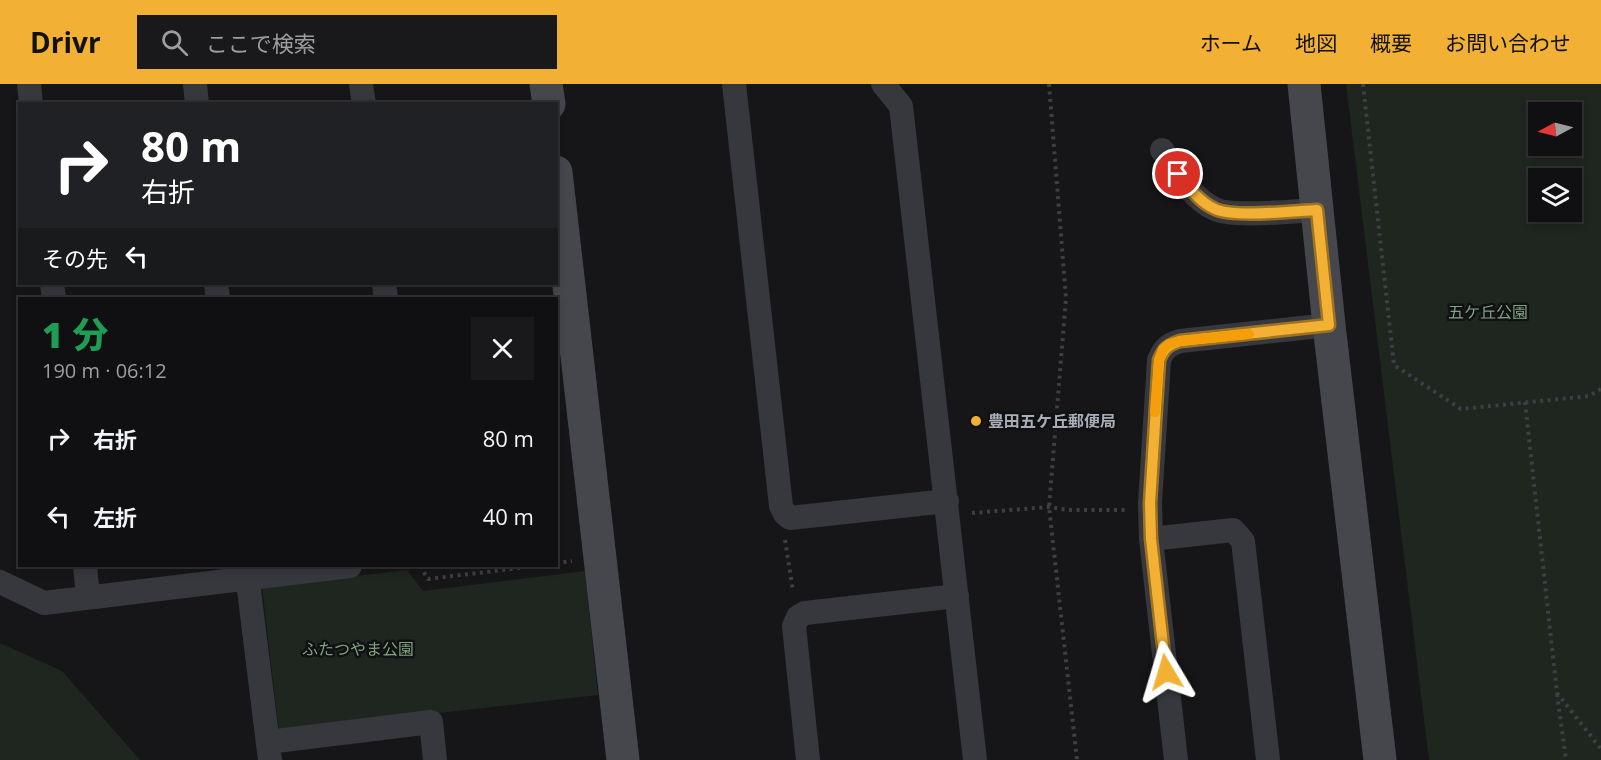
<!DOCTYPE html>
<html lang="ja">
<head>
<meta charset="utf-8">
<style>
	body { margin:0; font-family:"Open Sans","Noto Sans JP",sans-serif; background:#19191b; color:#f1f3f6; height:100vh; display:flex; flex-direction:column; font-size:22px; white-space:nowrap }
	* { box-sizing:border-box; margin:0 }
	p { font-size:20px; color:#9c9d9f }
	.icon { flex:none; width:33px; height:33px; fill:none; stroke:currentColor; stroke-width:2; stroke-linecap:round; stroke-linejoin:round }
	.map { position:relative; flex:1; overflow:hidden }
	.drawer { position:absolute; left:18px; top:213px; width:540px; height:270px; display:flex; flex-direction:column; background:#101012; border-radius:0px; box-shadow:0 3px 9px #0003,0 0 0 2px #303032 }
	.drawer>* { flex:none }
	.banner { position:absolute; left:18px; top:18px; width:540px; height:183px; border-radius:0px; box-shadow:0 3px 9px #0003,0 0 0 2px #303032; background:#202124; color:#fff; overflow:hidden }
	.needle { width:39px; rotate:263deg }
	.fabs { position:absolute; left:1528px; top:18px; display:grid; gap:12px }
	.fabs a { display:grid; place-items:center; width:54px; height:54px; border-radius:0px; background:#101012; box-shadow:0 3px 9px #0003,0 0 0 2px #303032; font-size:30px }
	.pin { position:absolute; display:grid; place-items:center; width:51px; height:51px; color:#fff; margin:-26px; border:3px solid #fff; border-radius:50%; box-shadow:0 2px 6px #0007 }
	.me { position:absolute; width:66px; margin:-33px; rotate:353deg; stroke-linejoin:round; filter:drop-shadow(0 0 4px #0008) }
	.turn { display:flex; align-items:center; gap:21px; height:126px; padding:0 24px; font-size:27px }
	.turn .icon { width:78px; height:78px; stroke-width:2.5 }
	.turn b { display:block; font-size:42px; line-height:51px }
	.then { display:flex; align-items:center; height:57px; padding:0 24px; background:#0003; gap:12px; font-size:22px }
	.round { display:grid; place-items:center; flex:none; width:63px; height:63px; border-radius:0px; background:#19191b }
	.head { display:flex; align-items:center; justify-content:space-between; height:102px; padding:0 24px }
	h1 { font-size:36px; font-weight:800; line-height:45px; color:#1e9e55 }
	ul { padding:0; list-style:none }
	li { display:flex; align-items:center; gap:18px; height:78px; padding:0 24px }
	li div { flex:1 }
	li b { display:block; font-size:22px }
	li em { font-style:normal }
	header { display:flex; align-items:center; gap:36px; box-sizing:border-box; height:84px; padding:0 30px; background:#f2b134; color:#111 }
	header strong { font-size:28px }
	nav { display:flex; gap:33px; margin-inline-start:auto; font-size:21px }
	.search { width:420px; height:54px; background:#19191b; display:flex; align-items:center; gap:15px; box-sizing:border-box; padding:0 21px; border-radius:0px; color:#9c9d9f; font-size:22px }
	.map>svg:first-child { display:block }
	.green { fill:#1e261f; fill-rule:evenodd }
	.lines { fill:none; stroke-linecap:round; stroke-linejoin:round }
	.path { stroke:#3d3f44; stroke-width:4; stroke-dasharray:3 4.5; stroke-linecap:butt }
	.street { stroke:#37383d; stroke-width:24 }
	.secondary { stroke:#45474d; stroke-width:33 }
	.route-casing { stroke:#9d7322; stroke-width:15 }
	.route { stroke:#f2b134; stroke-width:10 }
	.slow { stroke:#f59e0b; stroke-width:10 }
	.poi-dot { fill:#f2b134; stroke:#111113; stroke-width:2 }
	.labels { text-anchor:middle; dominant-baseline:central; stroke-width:5; stroke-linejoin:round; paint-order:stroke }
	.park-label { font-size:16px; fill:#7fa381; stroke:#111113 }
	.poi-label { font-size:16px; font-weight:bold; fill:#a8adb8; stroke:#111113; text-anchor:start }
</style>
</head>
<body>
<header>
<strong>Drivr</strong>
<div class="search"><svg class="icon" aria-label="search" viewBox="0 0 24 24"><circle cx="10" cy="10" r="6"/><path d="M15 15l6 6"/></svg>ここで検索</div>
<nav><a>ホーム</a><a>地図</a><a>概要</a><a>お問い合わせ</a></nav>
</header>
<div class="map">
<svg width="1601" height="676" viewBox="0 0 1601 676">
	<rect width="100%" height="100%" fill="#161618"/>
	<path class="green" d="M 1346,0 L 1601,0 L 1601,676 L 1429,676 ZM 1572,28 L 1572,62 L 1539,62 L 1539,28 ZM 1539,94 L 1572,94 L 1572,128 L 1539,128 Z
		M 407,486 L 423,507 L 585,487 L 598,611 L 279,647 L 262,503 Z
		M 0,559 L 62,587 L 140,676 L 0,676 Z"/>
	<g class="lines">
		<path class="path" d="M 1049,0 L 1066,214 L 1049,423 L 1077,676
			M 1363,0 L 1394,281 L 1461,325 L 1589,312 L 1601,305
			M 1525,318 L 1557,609 L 1601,665
			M 972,429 L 1049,423 L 1068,426 L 1126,426
			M 785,456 L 793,507
			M 556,479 L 572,477
			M 420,482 L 428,495 L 536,482
			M 1557,610 L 1566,676"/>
		<path class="street" d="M 29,0 L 31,20
			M 195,0 L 197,20
			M 361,0 L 364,20
			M 734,0 L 781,422 L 785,430 L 790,434 L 947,417
			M 883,0 L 901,22 L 975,676
			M 1162,66 C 1176,87 1192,115 1215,125 C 1234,134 1293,127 1317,126
			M 52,200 L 54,214
			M 216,200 L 218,214
			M 384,200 L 386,214
			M 1151,455 L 1233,446 L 1243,457 L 1268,676
			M 85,482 L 88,512
			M 246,482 L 270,676
			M 0,498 L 44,519 L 350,482
			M 268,658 L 431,638 L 435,676
			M 808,676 L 794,542 L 798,533 L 805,529 L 957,512
			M 1176,676 L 1151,455 L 1150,419 L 1159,276 C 1164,264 1168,261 1180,257 L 1329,241"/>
		<path class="secondary" d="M 546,0 L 549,20
			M 1304,0 L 1329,241 L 1380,676
			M 556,88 L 623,676"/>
	</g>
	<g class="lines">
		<defs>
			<path id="route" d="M 1166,588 L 1151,455 L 1150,419 L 1159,276 C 1164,264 1168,261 1180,257 L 1329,241 L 1317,126 C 1293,127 1235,134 1215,125 C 1199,118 1189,103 1178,90"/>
		</defs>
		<use href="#route" class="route-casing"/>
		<use href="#route" class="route"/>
		<path class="slow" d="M 1155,328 L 1159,276 L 1163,265 L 1169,260 L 1180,257 L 1249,250"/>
	</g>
	<circle class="poi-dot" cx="976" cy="337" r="6"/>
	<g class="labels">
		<g class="park-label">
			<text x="1488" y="228">五ケ丘公園</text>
			<text x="358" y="565">ふたつやま公園</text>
		</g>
		<g class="poi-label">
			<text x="988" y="337">豊田五ケ丘郵便局</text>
		</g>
	</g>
</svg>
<div class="fabs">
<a><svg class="needle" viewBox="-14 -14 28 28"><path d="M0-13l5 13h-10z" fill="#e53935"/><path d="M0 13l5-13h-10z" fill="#9c9d9f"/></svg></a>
<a><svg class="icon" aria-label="layers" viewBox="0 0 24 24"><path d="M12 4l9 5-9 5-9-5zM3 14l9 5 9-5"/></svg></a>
</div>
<div class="pin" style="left:1178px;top:90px;background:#d93025"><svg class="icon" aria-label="arrive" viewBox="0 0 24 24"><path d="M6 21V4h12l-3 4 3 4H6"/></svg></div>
<svg class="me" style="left:1166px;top:588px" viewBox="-20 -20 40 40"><path d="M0-17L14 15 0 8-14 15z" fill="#f2b134" stroke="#fff" stroke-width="4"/></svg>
<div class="banner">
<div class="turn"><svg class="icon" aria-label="right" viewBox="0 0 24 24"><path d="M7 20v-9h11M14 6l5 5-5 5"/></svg><div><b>80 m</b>右折</div></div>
<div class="then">その先<svg class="icon" aria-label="left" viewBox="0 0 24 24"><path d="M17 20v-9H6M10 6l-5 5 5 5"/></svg></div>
</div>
<section class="drawer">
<div class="head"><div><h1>1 分</h1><p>190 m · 06:12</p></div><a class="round"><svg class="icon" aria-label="close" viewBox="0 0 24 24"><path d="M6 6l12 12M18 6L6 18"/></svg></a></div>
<ul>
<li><svg class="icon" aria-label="right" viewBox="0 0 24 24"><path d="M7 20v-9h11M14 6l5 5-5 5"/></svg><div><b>右折</b></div><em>80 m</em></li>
<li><svg class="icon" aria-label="left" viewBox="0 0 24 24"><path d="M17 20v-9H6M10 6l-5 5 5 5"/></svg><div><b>左折</b></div><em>40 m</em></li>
</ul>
</section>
</div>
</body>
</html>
